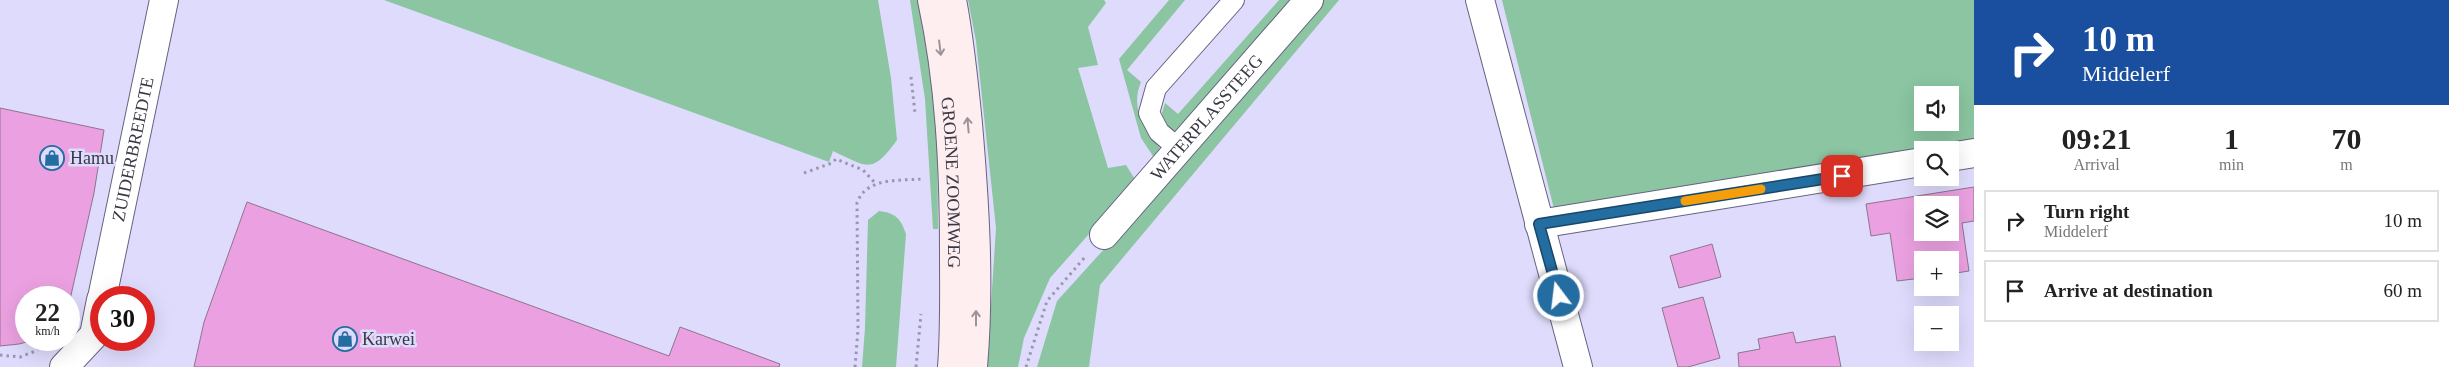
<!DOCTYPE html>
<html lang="en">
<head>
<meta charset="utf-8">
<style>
	body { margin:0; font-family:"Times New Roman",serif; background:#f6f6f6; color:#222; height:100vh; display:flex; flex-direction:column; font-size:19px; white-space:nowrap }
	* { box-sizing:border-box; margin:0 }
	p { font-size:16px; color:#767676 }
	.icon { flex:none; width:28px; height:28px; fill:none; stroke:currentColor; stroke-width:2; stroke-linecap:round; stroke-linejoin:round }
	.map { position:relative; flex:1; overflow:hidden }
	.drawer { display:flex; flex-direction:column; background:#fff; width:475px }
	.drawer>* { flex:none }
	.hud { background:#1a4fa0; color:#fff; overflow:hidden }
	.buttons { position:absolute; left:1914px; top:86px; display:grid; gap:10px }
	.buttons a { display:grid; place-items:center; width:45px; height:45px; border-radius:0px; background:#fff; box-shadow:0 5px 20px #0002; font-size:25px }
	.speed { position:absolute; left:15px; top:286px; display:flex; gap:10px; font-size:25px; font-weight:700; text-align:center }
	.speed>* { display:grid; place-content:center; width:65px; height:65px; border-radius:50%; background:#fff; box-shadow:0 5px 20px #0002; line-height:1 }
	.speed small { font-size:12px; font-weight:400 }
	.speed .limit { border:8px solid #d22; background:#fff; color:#111 }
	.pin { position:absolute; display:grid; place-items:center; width:42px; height:42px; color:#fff; margin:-21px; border-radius:10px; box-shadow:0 2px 8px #0006 }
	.me { position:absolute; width:55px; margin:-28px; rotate:345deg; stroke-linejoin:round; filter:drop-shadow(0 0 4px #0008) }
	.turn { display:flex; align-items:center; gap:18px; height:105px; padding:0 25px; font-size:22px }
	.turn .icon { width:65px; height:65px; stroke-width:2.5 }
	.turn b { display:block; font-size:35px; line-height:42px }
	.eta { display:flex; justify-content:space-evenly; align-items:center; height:85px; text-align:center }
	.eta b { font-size:30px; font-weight:700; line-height:35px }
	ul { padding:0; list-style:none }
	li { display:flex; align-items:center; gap:15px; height:62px; margin:0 10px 8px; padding:0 15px; border:2px solid #e0e0e0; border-radius:0px }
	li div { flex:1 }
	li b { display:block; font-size:19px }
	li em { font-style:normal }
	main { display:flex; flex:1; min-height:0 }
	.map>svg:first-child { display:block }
	.green { fill:#8bc5a1; fill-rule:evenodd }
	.building { fill:#eba1e1; stroke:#8e748b; fill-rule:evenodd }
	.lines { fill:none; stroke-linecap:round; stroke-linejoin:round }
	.service-casing { stroke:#676380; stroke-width:22 }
	.minor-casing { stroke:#676380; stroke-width:30 }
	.secondary-casing { stroke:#676380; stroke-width:30 }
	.path { stroke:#9997af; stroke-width:3; stroke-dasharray:2.5 4; stroke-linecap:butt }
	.service { stroke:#fff; stroke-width:20 }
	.minor { stroke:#fff; stroke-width:28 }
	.secondary { stroke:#ffeeef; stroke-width:28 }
	.oneway { stroke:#9c939a }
	.route-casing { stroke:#174769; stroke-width:12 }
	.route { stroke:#236da1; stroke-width:9 }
	.slow { stroke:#f59e0b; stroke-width:9 }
	.labels { text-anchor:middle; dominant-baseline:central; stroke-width:5; stroke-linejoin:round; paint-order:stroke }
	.street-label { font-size:18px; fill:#393845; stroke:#dedbfc }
	.poi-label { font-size:18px; fill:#393845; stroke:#dedbfc; text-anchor:start }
</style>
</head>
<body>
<main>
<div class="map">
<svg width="1974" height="367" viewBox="0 0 1974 367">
	<rect width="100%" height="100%" fill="#dedbfc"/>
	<path class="green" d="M 384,0 L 878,0 L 891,78 L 897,140 C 872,174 869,168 833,151 L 829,162 Z
		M 910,0 L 923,0 L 937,98 L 938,229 L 933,229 L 925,99 Z
		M 968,0 L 1104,0 L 1106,3 L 1088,27 L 1098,65 L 1078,68 L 1108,168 L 1126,165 L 1136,181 L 1050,278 L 1024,338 L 1018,367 L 987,367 L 996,228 L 976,41 Z
		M 1169,0 L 1185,0 L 1127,70 L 1141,82 C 1129,110 1147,133 1165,154 L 1157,162 L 1141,138 L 1119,59 Z
		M 1279,0 L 1298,0 L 1178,132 L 1165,127 L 1162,113 L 1165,103 L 1178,114 Z
		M 1323,0 L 1339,0 L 1100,285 L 1089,367 L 1037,367 L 1057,301 L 1135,215 Z
		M 1502,0 L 1974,0 L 1974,142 L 1555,213 ZM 1922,95 L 1950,95 L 1950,122 L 1922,122 Z
		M 879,211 C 896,213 901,219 906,234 L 896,367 L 862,367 L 865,328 L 868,220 Z"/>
	<path class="building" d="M 0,108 L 104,130 L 94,193 L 69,304 L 69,298 L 26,298 L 26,340 L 34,340 L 19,344 L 0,346 Z
		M 1974,187 L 1974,221 L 1962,223 L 1969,271 L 1950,274 L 1950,260 L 1922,260 L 1922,278 L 1897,281 L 1890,233 L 1871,236 L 1866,204 ZM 1922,205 L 1950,205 L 1950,232 L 1922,232 Z
		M 247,202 L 669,356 L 680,327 L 780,364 L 779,367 L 194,367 L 204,322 Z
		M 1712,244 L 1721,277 L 1679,288 L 1670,256 Z
		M 1703,297 L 1720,358 L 1688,367 L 1678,367 L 1662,308 Z
		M 1793,332 L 1796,343 L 1835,336 L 1841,367 L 1739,367 L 1738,353 L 1760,349 L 1758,339 Z"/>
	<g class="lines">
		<defs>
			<path id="service" d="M 1179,149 L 1159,132 L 1149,113 L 1156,88 L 1234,0"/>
			<g id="minor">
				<path d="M 1480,0 L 1578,367"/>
				<path d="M 1950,157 L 1974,153"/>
				<path d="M 1539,224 L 1922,162"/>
				<path id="s1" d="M 1104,235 L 1309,0"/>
				<path id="s2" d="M 102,298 L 164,0"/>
				<path d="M 64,367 L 94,335 L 101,300"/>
			</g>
			<g id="secondary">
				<path id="s3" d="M 932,0 C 950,83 954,169 954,253 C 954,291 955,329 952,367"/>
				<path d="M 952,0 C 960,41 964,83 968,124 C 975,205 980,286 973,367"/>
			</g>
		</defs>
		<use href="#service" class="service-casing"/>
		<use href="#minor" class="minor-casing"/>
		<use href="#secondary" class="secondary-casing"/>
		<path class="path" d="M 911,77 L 915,113
			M 804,173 L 832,163 L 836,159 L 863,170 L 876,184
			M 0,355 L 20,357 L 38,350
			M 855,367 L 858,329 L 857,203 C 866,177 899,181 922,179
			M 916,367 L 921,314
			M 1026,367 L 1047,301 L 1085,257"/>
		<use href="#service" class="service"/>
		<use href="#minor" class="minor"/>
		<use href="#secondary" class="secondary"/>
	</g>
	<defs><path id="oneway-shaft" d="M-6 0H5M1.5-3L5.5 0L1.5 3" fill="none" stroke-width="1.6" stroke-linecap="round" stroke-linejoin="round" transform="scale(1.25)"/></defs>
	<g class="oneway">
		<use href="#oneway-shaft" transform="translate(940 48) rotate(83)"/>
		<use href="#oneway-shaft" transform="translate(968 125) rotate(-95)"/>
		<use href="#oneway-shaft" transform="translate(976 318) rotate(-90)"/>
	</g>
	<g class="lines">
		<defs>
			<path id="route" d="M 1559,296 L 1539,224 L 1842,176"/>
		</defs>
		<use href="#route" class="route-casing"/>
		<use href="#route" class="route"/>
		<path class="slow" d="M 1685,201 L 1761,189"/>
	</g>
	<defs>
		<symbol id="shop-ring" viewBox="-11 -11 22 22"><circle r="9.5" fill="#dedbfc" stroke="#236da1" stroke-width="1.5"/><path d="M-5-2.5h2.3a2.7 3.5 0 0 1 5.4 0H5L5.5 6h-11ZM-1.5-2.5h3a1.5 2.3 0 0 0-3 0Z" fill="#236da1"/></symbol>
	</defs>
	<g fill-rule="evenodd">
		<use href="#shop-ring" x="38" y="144" width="28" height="28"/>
		<use href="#shop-ring" x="331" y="325" width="28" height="28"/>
	</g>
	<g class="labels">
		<g class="street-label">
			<text stroke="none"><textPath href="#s1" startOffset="156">WATERPLASSTEEG</textPath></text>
			<text stroke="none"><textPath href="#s2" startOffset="152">ZUIDERBREEDTE</textPath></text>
			<text stroke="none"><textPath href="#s3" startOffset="184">GROENE ZOOMWEG</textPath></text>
		</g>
		<g class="poi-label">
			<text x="70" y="158">Hamu</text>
			<text x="362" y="339">Karwei</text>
		</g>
	</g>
</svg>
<div class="buttons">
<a><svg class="icon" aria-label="sound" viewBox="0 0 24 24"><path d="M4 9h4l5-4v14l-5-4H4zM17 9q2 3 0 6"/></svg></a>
<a><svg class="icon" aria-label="search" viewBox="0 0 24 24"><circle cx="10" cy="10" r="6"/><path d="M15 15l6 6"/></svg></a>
<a><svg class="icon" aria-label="layers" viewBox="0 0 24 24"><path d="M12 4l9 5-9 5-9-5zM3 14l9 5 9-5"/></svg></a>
<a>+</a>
<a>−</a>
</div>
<div class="speed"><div>22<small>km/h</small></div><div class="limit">30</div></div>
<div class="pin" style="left:1842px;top:176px;background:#d93025"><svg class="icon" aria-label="arrive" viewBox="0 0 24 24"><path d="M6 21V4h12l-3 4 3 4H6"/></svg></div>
<svg class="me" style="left:1559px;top:296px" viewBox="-20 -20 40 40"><circle r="17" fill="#236da1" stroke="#fff" stroke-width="3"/><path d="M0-11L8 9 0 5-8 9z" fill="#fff"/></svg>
</div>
<section class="drawer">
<div class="hud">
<div class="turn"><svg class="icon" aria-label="right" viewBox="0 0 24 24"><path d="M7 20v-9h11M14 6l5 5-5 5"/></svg><div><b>10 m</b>Middelerf</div></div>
</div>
<div class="eta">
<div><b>09:21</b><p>Arrival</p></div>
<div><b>1</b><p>min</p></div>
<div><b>70</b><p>m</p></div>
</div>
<ul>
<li><svg class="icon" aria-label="right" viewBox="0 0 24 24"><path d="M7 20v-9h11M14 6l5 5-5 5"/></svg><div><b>Turn right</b><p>Middelerf</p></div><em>10 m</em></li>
<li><svg class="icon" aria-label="arrive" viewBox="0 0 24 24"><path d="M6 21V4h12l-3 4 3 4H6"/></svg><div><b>Arrive at destination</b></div><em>60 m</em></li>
</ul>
</section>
</main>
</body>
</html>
